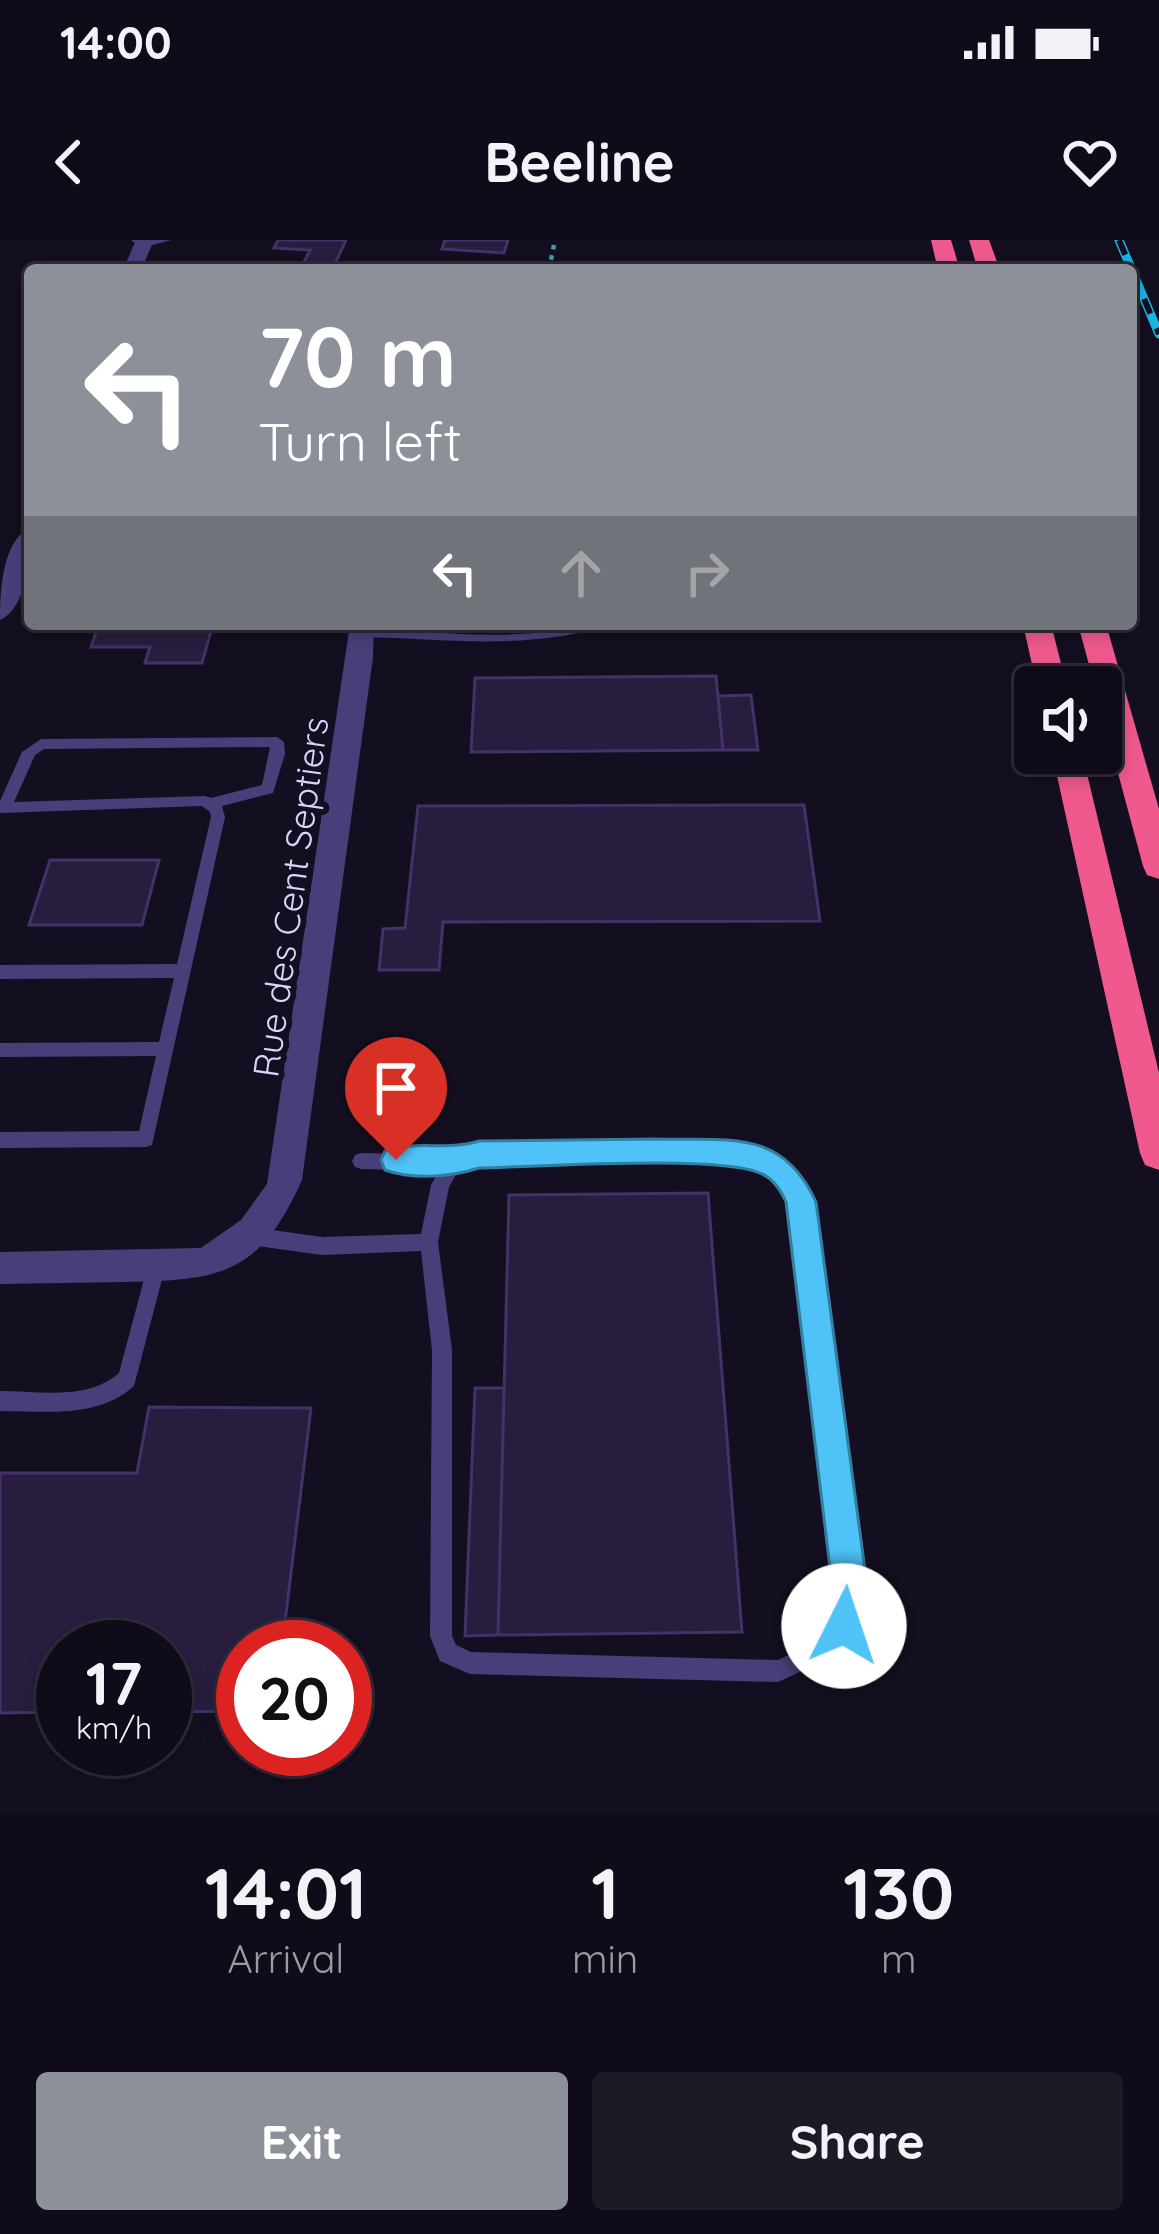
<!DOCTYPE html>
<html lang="en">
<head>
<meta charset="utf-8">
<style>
	body { margin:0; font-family:Quicksand,sans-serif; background:#1d1925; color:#f1f3f6; height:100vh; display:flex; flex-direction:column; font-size:45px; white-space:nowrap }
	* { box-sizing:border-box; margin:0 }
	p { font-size:39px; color:#9b9ba2 }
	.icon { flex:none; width:66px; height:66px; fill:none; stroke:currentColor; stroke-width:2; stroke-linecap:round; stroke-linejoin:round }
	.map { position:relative; height:1574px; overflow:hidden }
	.side { display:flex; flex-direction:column; background:#0f0b18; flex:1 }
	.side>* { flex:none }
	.top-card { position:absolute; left:24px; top:24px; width:1113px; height:366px; border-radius:12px; box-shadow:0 6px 18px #0003,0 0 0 3px #2f2b37; background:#8c9099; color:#fff; overflow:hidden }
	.tools { position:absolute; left:1014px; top:426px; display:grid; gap:24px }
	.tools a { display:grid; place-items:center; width:108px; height:108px; border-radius:12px; background:#0f0b18; box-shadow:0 6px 18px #0003,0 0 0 3px #2f2b37; font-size:60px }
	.speed { position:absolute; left:36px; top:1380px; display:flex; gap:24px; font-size:60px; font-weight:700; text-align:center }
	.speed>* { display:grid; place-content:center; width:156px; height:156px; border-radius:50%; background:#0f0b18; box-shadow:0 6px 18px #0003,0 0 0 3px #2f2b37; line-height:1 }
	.speed small { font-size:30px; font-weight:400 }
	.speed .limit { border:18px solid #d22; background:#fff; color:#111 }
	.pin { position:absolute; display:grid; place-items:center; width:102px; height:102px; color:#fff; margin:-123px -51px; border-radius:50% 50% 50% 0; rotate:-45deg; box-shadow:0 0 12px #0007 }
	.pin .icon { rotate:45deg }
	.me { position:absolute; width:132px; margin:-66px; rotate:4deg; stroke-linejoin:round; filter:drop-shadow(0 0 9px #0008) }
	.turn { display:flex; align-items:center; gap:42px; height:252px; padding:0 36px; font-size:54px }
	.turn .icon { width:156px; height:156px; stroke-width:2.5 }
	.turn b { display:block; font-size:84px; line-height:102px }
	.lanes { display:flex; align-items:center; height:114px; padding:0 36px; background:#0003; justify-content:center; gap:60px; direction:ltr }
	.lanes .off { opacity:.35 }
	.eta { display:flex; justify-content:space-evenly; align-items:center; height:204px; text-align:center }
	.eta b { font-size:72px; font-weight:800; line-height:84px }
	.button { display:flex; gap:24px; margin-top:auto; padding:24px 36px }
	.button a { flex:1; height:138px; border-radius:12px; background:#8c9099; color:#fff; font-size:48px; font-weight:800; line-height:138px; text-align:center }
	.button a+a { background:#1d1925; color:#f1f3f6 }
	.status { display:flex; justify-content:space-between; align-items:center; height:84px; padding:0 60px; background:#0f0b18; direction:ltr }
	.status svg { height:33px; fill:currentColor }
	header { display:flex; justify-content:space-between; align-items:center; height:156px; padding:0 36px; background:#0f0b18; font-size:54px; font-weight:800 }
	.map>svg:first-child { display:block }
	.building { fill:#281d3f; stroke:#433168; stroke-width:3 }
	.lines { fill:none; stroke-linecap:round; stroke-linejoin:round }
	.path { stroke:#3aa0a7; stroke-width:4.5; stroke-dasharray:4.5 6; stroke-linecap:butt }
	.lane { fill:#483f7a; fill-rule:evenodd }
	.street { fill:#483f7a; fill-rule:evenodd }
	.highway { fill:#ef598e; fill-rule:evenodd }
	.rail-casing { stroke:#16b5e2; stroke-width:9 }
	.rail { stroke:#140f20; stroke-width:6; stroke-dasharray:16; stroke-linecap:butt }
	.route { fill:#4fc3f7; stroke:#337fa1; stroke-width:3 }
	.labels { text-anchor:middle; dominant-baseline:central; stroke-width:12; stroke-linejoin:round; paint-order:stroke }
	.street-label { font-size:36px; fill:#dcd2fb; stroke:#140f20 }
</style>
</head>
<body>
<div class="status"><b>14:00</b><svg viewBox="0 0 49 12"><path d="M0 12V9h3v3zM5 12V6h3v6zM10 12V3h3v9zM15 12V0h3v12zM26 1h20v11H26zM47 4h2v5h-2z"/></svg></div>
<header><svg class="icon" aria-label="back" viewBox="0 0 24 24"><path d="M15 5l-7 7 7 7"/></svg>Beeline<svg class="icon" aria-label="heart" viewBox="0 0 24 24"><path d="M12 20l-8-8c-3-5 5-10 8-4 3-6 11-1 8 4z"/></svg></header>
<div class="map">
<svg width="1159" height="1574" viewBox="0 0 1159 1574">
	<rect width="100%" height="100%" fill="#140f20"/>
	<path class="building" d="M 278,0 L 346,0 L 332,30 L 300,30 L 310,10 L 274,8 Z
		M 445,0 L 508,0 L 504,13 L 442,9 Z
		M 99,384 L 213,384 L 202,423 L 145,423 L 150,407 L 91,407 Z
		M 716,436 L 723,510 L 471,512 L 475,438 Z
		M 751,455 L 758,510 L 723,510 L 718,456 Z
		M 804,565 L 820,681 L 443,682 L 439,730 L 379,730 L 383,689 L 405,688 L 418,566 Z
		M 50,620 L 159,620 L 142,685 L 29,685 Z
		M 708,953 L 742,1392 L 498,1395 L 509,955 Z
		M 475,1148 L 504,1148 L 498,1395 L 465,1396 Z
		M 149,1167 L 311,1168 L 282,1407 L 243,1407 L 243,1471 L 165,1472 L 165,1407 L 63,1407 L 63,1472 L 0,1473 L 0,1233 L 137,1233 Z"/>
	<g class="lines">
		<path class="path" d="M 549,30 L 555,0"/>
		<path class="lane" d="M 131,0 L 171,0 L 142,8 Z
			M 583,384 L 604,384 L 603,387 C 521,410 446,399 363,397 L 357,393 L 363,389 C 435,390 512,404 583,384 Z
			M 277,497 L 284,502 L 285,514 L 273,553 L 222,566 L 225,577 L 152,905 L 146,907 L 0,908 L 0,892 L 139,891 L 156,816 L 0,817 L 0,803 L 159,802 L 174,738 L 0,739 L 0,725 L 177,724 L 211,577 L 210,572 L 202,566 L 0,573 L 0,561 L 22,512 L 41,499 ZM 270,507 L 262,545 L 211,558 L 205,556 L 14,562 L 35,515 L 44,509 Z
			M 699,904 C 751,905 785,913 810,962 L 861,1353 L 849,1392 L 835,1411 L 815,1425 L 778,1442 L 470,1434 L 440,1421 L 430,1396 L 432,1110 L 421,1011 L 322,1015 L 251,1005 L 244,1002 L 242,996 L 244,990 L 251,987 L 322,997 L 421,994 L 431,945 L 439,931 L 361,929 L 355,927 L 352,921 L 355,915 L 361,913 L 453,915 L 479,907 ZM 656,920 C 712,921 759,910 792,964 L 839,1353 C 830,1393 814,1404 778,1420 L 471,1412 L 456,1405 L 452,1396 L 452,1110 L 438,1002 L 449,947 L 459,929 L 479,923 Z
			M 156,1019 L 163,1022 L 165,1028 L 134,1146 C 97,1179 46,1171 0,1171 L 0,1151 C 39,1151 87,1161 119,1133 L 147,1028 L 149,1022 Z"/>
		<path class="street" d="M 136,0 L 154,0 L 141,30 L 123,30 Z
			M 30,288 C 30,314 28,368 0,380 C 0,353 2,300 30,288 Z
			M 350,384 L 374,384 L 373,417 L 302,940 C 259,1036 220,1040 123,1042 C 82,1043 41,1043 0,1044 L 0,1012 L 201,1008 L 241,980 L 267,944 Z"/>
		<path class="highway" d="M 931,0 L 951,0 L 960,30 L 938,30 Z
			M 969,0 L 989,0 L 1000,30 L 978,30 Z
			M 1023,384 L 1051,384 L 1067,447 L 1037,447 Z
			M 1078,384 L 1106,384 L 1159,569 L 1159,639 L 1147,635 L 1143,626 L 1101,470 L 1101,447 L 1095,447 Z
			M 1052,513 L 1082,513 L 1159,833 L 1159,930 L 1145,925 L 1140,913 Z"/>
		<defs>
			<path id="rail" d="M 1119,0 L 1159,94"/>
		</defs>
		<use href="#rail" class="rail-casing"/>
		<use href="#rail" class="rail"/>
	</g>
	<path class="route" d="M 656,899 C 727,901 782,887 816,962 L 868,1353 L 856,1399 L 844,1404 L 831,1399 L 825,1386 L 833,1353 L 786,962 C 781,951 774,939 762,934 C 723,914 533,927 479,928 C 450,937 414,940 385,930 L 381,920 L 385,911 C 413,900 447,911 479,901 Z"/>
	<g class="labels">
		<g class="street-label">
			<text transform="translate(290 657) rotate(-82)">Rue des Cent Septiers</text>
		</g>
	</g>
</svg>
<div class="tools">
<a><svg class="icon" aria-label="sound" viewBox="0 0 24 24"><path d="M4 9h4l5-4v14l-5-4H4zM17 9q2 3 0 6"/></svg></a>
</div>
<div class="speed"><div>17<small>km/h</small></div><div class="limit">20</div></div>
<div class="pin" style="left:396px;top:920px;background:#d93025"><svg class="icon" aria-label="arrive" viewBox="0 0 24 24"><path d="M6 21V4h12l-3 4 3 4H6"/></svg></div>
<svg class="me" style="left:844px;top:1386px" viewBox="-20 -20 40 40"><circle r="19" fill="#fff"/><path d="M0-13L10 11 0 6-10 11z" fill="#4fc3f7"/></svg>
<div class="top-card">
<div class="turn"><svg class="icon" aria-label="left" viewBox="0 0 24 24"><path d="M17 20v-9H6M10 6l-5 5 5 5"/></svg><div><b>70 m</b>Turn left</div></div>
<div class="lanes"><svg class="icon" aria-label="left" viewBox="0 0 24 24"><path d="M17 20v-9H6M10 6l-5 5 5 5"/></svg><svg class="icon off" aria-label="ahead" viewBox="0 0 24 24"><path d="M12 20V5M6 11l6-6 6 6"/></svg><svg class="icon off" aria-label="right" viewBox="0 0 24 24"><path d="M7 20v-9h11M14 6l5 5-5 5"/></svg></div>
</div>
</div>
<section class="side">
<div class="eta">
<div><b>14:01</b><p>Arrival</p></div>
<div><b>1</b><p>min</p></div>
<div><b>130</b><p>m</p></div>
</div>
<div class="button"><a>Exit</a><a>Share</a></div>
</section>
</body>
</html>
